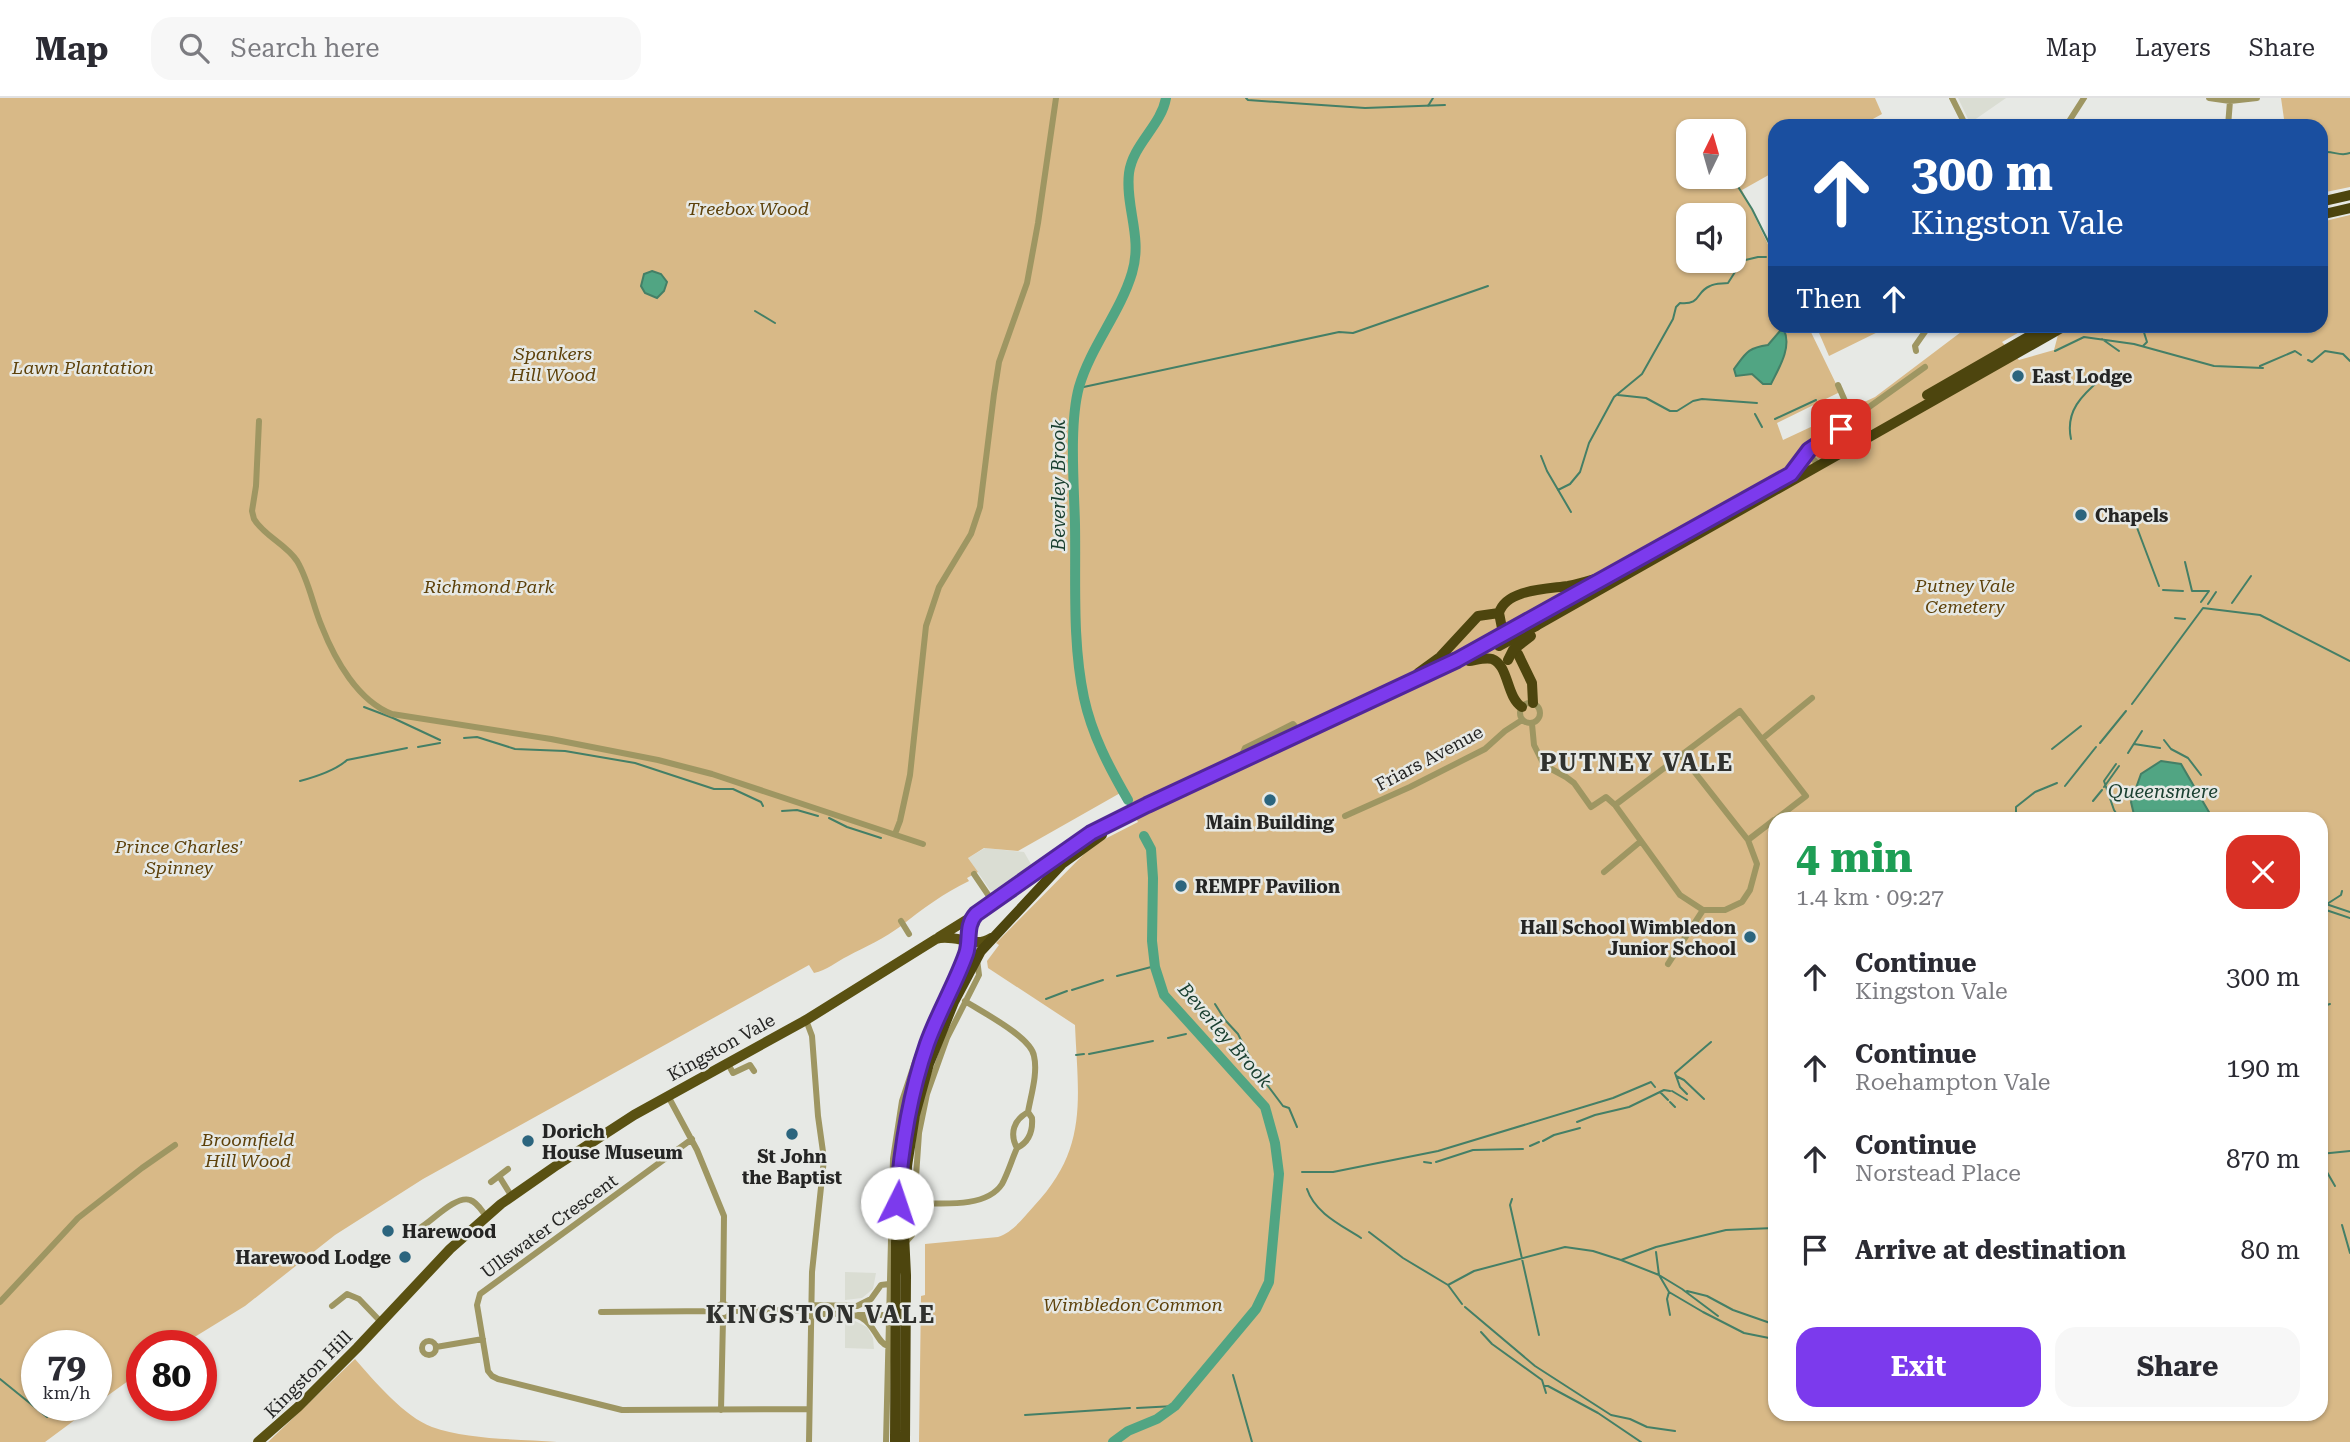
<!DOCTYPE html>
<html lang="en">
<head>
<meta charset="utf-8">
<style>
	body { margin:0; font-family:"Roboto Serif",serif; background:#f7f7f7; color:#2b2b33; height:100vh; display:flex; flex-direction:column; font-size:26px; white-space:nowrap }
	* { box-sizing:border-box; margin:0 }
	p { font-size:23px; color:#7c7c81 }
	.icon { flex:none; width:38px; height:38px; fill:none; stroke:currentColor; stroke-width:2; stroke-linecap:round; stroke-linejoin:round }
	.map { position:relative; flex:1; overflow:hidden }
	.panel { position:absolute; left:1768px; top:714px; width:560px; height:609px; display:flex; flex-direction:column; background:#fff; border-radius:21px; box-shadow:0 2px 5px #0004 }
	.panel>* { flex:none }
	.banner { position:absolute; left:1768px; top:21px; width:560px; height:214px; border-radius:21px; box-shadow:0 2px 5px #0004; background:#1a4fa0; color:#fff; overflow:hidden }
	.needle { width:46px; rotate:5deg }
	.buttons { position:absolute; left:1676px; top:21px; display:grid; gap:14px }
	.buttons a { display:grid; place-items:center; width:70px; height:70px; border-radius:14px; background:#fff; box-shadow:0 2px 5px #0004; font-size:35px }
	.speed { position:absolute; left:21px; top:1232px; display:flex; gap:14px; font-size:35px; font-weight:700; text-align:center }
	.speed>* { display:grid; place-content:center; width:91px; height:91px; border-radius:50%; background:#fff; box-shadow:0 2px 5px #0004; line-height:1 }
	.speed small { font-size:18px; font-weight:400 }
	.speed .limit { border:10px solid #d22; background:#fff; color:#111 }
	.pin { position:absolute; display:grid; place-items:center; width:60px; height:60px; color:#fff; margin:-30px; border-radius:14px; box-shadow:0 4px 10px #0006 }
	.me { position:absolute; width:77px; margin:-38px; rotate:4deg; stroke-linejoin:round; filter:drop-shadow(0 0 5px #0008) }
	.turn { display:flex; align-items:center; gap:24px; height:147px; padding:0 28px; font-size:32px }
	.turn .icon { width:91px; height:91px; stroke-width:2.5 }
	.turn b { display:block; font-size:49px; line-height:60px }
	.then { display:flex; align-items:center; height:66px; padding:0 28px; background:#0003; gap:14px; font-size:26px }
	.round { display:grid; place-items:center; flex:none; width:74px; height:74px; border-radius:21px; background:#f7f7f7 }
	.head { display:flex; align-items:center; justify-content:space-between; height:119px; padding:0 28px }
	h1 { font-size:42px; font-weight:700; line-height:52px; color:#1e9e55 }
	.button { display:flex; gap:14px; margin-top:auto; padding:14px 28px }
	.button a { flex:1; height:80px; border-radius:21px; background:#7c3aed; color:#fff; font-size:28px; font-weight:700; line-height:80px; text-align:center }
	.button a+a { background:#f7f7f7; color:#2b2b33 }
	ul { padding:0; list-style:none }
	li { display:flex; align-items:center; gap:21px; height:91px; padding:0 28px }
	li div { flex:1 }
	li b { display:block; font-size:26px }
	li em { font-style:normal }
	header { display:flex; align-items:center; gap:42px; box-sizing:border-box; height:98px; padding:0 35px; background:#fff; border-bottom:2px solid #e1e1e2 }
	header strong { font-size:33px }
	nav { display:flex; gap:38px; margin-inline-start:auto; font-size:24px }
	.search { width:490px; height:63px; background:#f7f7f7; display:flex; align-items:center; gap:18px; box-sizing:border-box; padding:0 24px; border-radius:21px; color:#7c7c81; font-size:26px }
	.map>svg:first-child { display:block }
	.built { fill:#daddd3 }
	.green { fill:#d8b987; fill-rule:evenodd }
	.water { fill:#51a583; stroke:#447f66; stroke-width:2 }
	.lines { fill:none; stroke-linecap:round; stroke-linejoin:round }
	.stream { stroke:#447f66; stroke-width:2 }
	.river { stroke:#51a583; stroke-width:10 }
	.minor { stroke:#9e9662; stroke-width:6 }
	.primary { stroke:#5a5112; stroke-width:10 }
	.trunk { stroke:#4d450e; stroke-width:10 }
	.trunk-bridge { stroke:#4d450e; stroke-width:10 }
	.route-casing { stroke:#51269a; stroke-width:18 }
	.route { stroke:#7c3aed; stroke-width:12 }
	.poi-dot { fill:#2c657e; stroke:#e7e9e5; stroke-width:2.5 }
	.labels { text-anchor:middle; dominant-baseline:central; stroke-width:5; stroke-linejoin:round; paint-order:stroke }
	.park-label { font-size:18px; font-style:italic; fill:#5d410a; stroke:#e7e9e5 }
	.poi-label { font-size:18px; font-weight:bold; fill:#252524; stroke:#e7e9e5; text-anchor:start }
	.street-label { font-size:18px; fill:#252524; stroke:#e7e9e5 }
	.water-label { font-size:19px; font-style:italic; fill:#1b4031; stroke:#e7e9e5 }
	.district-label { font-size:24px; font-weight:bold; letter-spacing:2px; fill:#30312e; stroke:#e7e9e5 }
</style>
</head>
<body>
<header>
<strong>Map</strong>
<div class="search"><svg class="icon" aria-label="search" viewBox="0 0 24 24"><circle cx="10" cy="10" r="6"/><path d="M15 15l6 6"/></svg>Search here</div>
<nav><a>Map</a><a>Layers</a><a>Share</a></nav>
</header>
<div class="map">
<svg width="2350" height="1344" viewBox="0 0 2350 1344">
	<rect width="100%" height="100%" fill="#e7e9e5"/>
	<path class="built" d="M 1958,0 L 2006,0 L 1970,25 Z
		M 985,750 L 1024,754 L 1032,768 L 998,793 L 990,792 L 968,760 Z
		M 845,1174 L 876,1175 L 873,1191 L 862,1200 L 845,1202 Z
		M 845,1223 L 855,1223 L 867,1229 L 873,1240 L 874,1251 L 845,1250 Z"/>
	<path class="green" d="M 0,0 L 1875,0 L 1882,16 L 1860,28 L 1774,28 L 1774,74 L 1742,92 L 1774,159 L 1774,228 L 1808,228 L 1840,294 L 1777,325 L 1783,342 L 1875,299 L 1969,228 L 2030,228 L 2002,244 L 2019,262 L 2054,252 L 2058,237 L 2075,228 L 2320,228 L 2321,124 L 2350,117 L 2350,1344 L 919,1344 L 921,1198 L 925,1197 L 925,1146 L 998,1139 C 1013,1134 1023,1120 1034,1108 C 1089,1050 1078,1000 1075,927 L 988,870 L 987,863 L 999,847 L 996,845 L 1085,755 L 1101,743 L 1138,724 L 1122,694 L 1018,753 L 984,750 L 968,760 L 978,774 L 967,780 L 969,783 C 944,795 922,811 901,828 C 885,840 865,849 848,858 C 836,864 827,872 814,875 L 809,867 L 423,1081 L 335,1137 L 245,1208 L 180,1248 L 142,1248 L 142,1273 L 96,1306 L 96,1248 L 37,1248 L 37,1307 L 95,1307 L 45,1344 L 0,1344 ZM 1689,33 L 1734,33 L 1734,79 L 1689,79 ZM 1689,117 L 1734,117 L 1734,163 L 1689,163 ZM 1774,721 L 2320,721 L 2320,1316 L 1774,1316 Z
		M 2281,0 L 2350,0 L 2350,89 L 2321,95 L 2320,28 L 2281,28 L 2284,21 Z
		M 1816,228 L 1890,228 L 1829,258 Z
		M 355,1261 C 374,1283 405,1319 432,1329 C 467,1342 520,1341 557,1344 L 268,1344 Z"/>
	<path class="water" d="M 652,173 L 661,176 L 667,184 L 664,193 L 657,200 L 645,195 L 641,188 L 644,176 Z
		M 1784,232 C 1792,249 1779,270 1771,286 L 1763,286 L 1752,276 L 1736,278 L 1734,271 C 1746,255 1747,250 1768,247 L 1780,233 Z
		M 2161,663 L 2181,666 L 2213,721 L 2135,721 L 2131,704 L 2141,676 Z"/>
	<g class="lines">
		<path class="stream" d="M 1246,0 L 1248,2 L 1365,10 L 1445,7
			M 1428,8 L 1433,0
			M 2320,59 L 2323,60 L 2325,54 C 2334,53 2340,59 2350,55
			M 1732,79 L 1752,111 L 1774,155
			M 755,213 L 775,225
			M 2142,228 L 2147,244 L 2143,248
			M 2102,241 L 2119,253
			M 2055,253 L 2084,239 L 2134,246 L 2214,268 L 2263,270
			M 2308,262 L 2312,264 L 2325,253 L 2343,256 L 2350,263
			M 2260,268 L 2295,253 L 2301,257
			M 1079,290 L 1339,234 L 1353,235 L 1488,188
			M 1618,297 L 1646,300 L 1670,313 L 1677,313 L 1693,303 L 1702,301 L 1757,305
			M 1755,316 L 1762,329
			M 1775,321 L 1816,302
			M 2071,341 C 2065,313 2082,297 2102,280
			M 1541,358 L 1547,373 L 1571,414
			M 1558,392 L 1570,386 L 1580,374 L 1589,345 L 1614,299 L 1642,276 L 1673,221 L 1676,209 L 1680,205 C 1702,207 1695,194 1710,188 C 1715,185 1722,186 1728,185 L 1735,174 L 1737,164 L 1758,159 L 1766,159
			M 2136,427 L 2159,488
			M 2185,464 L 2192,493 L 2209,493 L 2201,504
			M 2163,492 L 2183,493
			M 2232,505 L 2251,478
			M 2208,506 L 2216,494
			M 2175,520 L 2185,521
			M 2132,606 L 2203,510 L 2260,517 L 2350,563
			M 364,609 L 393,620 L 440,642
			M 464,640 L 477,639 L 515,651 L 565,653 L 635,665 L 714,691 L 733,691 L 761,704 L 763,708
			M 2164,642 L 2171,651 L 2188,660 L 2201,677
			M 2100,645 L 2126,613
			M 2134,646 L 2160,650
			M 418,649 L 440,645
			M 2052,651 L 2081,628
			M 2128,655 L 2142,633
			M 2116,666 L 2104,683 L 2114,712 L 2120,721
			M 300,683 C 315,679 336,672 347,662 L 407,650
			M 2065,688 L 2096,649
			M 2104,689 L 2119,668
			M 2093,703 L 2102,692
			M 782,713 L 797,712 L 818,718
			M 2016,714 L 2016,709 L 2035,694 L 2057,685
			M 829,720 L 847,729 L 881,740
			M 2320,804 L 2350,814
			M 2327,806 L 2341,797 L 2342,793
			M 2320,810 L 2350,820
			M 1117,878 L 1155,868
			M 1072,892 L 1103,882
			M 1046,901 L 1067,893
			M 1215,906 L 1225,922 L 1238,936 L 1256,972 L 1283,1008 L 1289,1010 L 1297,1029
			M 2320,909 L 2330,906
			M 1168,940 L 1186,936
			M 1089,956 L 1153,943
			M 1076,957 L 1084,956
			M 1676,978 L 1684,982 L 1704,1001
			M 1672,993 L 1687,1002
			M 1660,994 L 1668,1002
			M 1687,996 L 1680,989 L 1675,975 L 1711,944
			M 1670,1004 L 1675,1009
			M 1577,1024 L 1595,1017 L 1629,1009 L 1664,992 L 1670,993
			M 1543,1043 L 1554,1037 L 1580,1030
			M 1530,1048 L 1539,1044
			M 2320,1056 L 2350,1053
			M 2320,1062 L 2335,1088
			M 1424,1064 L 1431,1065
			M 1436,1064 L 1473,1052 L 1523,1051
			M 1302,1074 L 1333,1074 L 1438,1053 L 1613,1000 L 1651,984 L 1655,989
			M 1307,1091 C 1315,1115 1341,1127 1361,1140
			M 1512,1101 L 1510,1107 L 1539,1237
			M 2342,1127 L 2350,1155
			M 1369,1134 L 1403,1160 L 1448,1187 L 1462,1206
			M 1656,1154 L 1659,1177 L 1682,1191 L 1718,1218
			M 1621,1162 L 1659,1177 L 1669,1194 L 1703,1214 L 1744,1235 L 1774,1241
			M 1448,1187 L 1474,1173 L 1565,1149 L 1593,1153 L 1621,1162 L 1656,1149 L 1726,1132 L 1774,1130
			M 1687,1193 L 1707,1198 L 1733,1212 L 1773,1226
			M 1669,1194 L 1667,1201 L 1670,1217
			M 1465,1209 L 1535,1268 L 1611,1317 L 1630,1321 L 1647,1329 L 1675,1333
			M 1481,1234 L 1492,1246 L 1542,1282 L 1546,1295
			M 1233,1277 L 1252,1344
			M 0,1281 L 47,1319
			M 1544,1288 L 1548,1288 L 1598,1315 L 1641,1344
			M 1137,1310 L 1175,1308
			M 1025,1317 L 1130,1310"/>
		<path class="river" d="M 1128,702 C 1109,669 1092,637 1084,600 C 1072,543 1076,484 1075,426 C 1074,387 1069,326 1079,289 C 1091,248 1120,215 1132,175 C 1143,139 1125,109 1129,75 C 1133,46 1161,28 1166,0
			M 1113,1344 L 1128,1333 L 1157,1321 L 1175,1308 L 1256,1211 L 1269,1184 L 1279,1076 L 1275,1045 L 1265,1009 L 1164,897 L 1155,869 L 1152,843 L 1153,780 L 1151,751 L 1144,738"/>
		<path class="minor" d="M 1952,0 L 1966,28
			M 2209,0 L 2230,3 L 2257,0
			M 2066,28 L 2084,0
			M 2228,28 L 2230,3
			M 1916,253 L 1915,248 L 1929,228
			M 1838,287 L 1845,303 L 1857,320
			M 259,323 L 256,388 L 252,413 L 254,421 C 264,438 286,446 297,463 C 309,483 313,508 322,529 C 335,562 358,603 392,616 L 551,641 L 658,662 L 712,676 L 923,746
			M 1807,356 L 1815,363
			M 1792,376 L 1809,352 L 1925,269
			M1520 615a10 10 0 1 1 20 0a10 10 0 1 1-20 0Z
			M 1532,626 L 1534,647 L 1544,667 L 1566,679 L 1574,685 L 1591,709 L 1606,699 L 1615,707 L 1740,613 L 1806,698 L 1776,721
			M 1762,641 L 1812,600
			M 1239,663 L 1245,650 L 1293,626 L 1300,634
			M 1615,707 L 1680,797 L 1703,812 L 1725,812 L 1742,804 L 1750,792 L 1757,766 L 1748,742 L 1682,658
			M 1345,718 L 1410,689 L 1485,651 L 1505,633 L 1522,622
			M 895,736 L 900,723 L 910,677 L 926,528 L 939,489 L 971,436 L 980,409 L 994,296 L 999,264 L 1027,185 L 1038,125 L 1056,0
			M 1748,742 L 1774,722
			M 1604,774 L 1641,743
			M 974,776 L 993,804
			M 901,823 L 909,836
			M 1668,866 L 1703,812
			M 965,903 C 982,914 1031,939 1034,958 C 1038,975 1031,997 1028,1014
			M 806,922 L 812,938 L 818,1018 L 824,1061 L 812,1174 L 809,1344
			M 727,964 L 733,975 L 750,967 L 754,973
			M 668,998 L 697,1052 L 724,1118 L 723,1206
			M 692,1041 L 480,1196 L 477,1207 L 488,1273 L 492,1278 L 498,1281 L 622,1312 L 809,1311
			M 499,1078 L 512,1099
			M 491,1084 L 508,1071
			M 913,1105 C 939,1105 986,1111 1002,1086 C 1008,1075 1012,1061 1017,1050 C 1029,1044 1033,1034 1032,1020 L 1028,1014 C 1014,1022 1009,1035 1017,1050
			M 420,1130 C 432,1123 456,1097 470,1102 C 477,1104 482,1113 486,1118
			M 905,1145 L 912,1137 L 919,1035 L 927,996 L 947,940 L 979,877 L 977,861
			M 0,1204 L 78,1120 L 142,1070 L 175,1047
			M716 1213a7 7 0 1 1 14 0a7 7 0 1 1-14 0Z
			M 811,1207 L 857,1208 L 871,1201 L 881,1187 L 889,1186
			M 332,1208 L 347,1196 L 359,1201 L 381,1224
			M 730,1213 L 811,1212
			M 601,1214 L 715,1213
			M 811,1217 C 823,1216 852,1214 862,1220 C 875,1227 877,1245 888,1248
			M 858,1217 L 888,1217
			M422 1250a7 7 0 1 1 14 0a7 7 0 1 1-14 0Z
			M 436,1249 L 483,1241
			M 721,1312 L 723,1221
			M 886,1344 L 893,1061 L 902,1003 L 915,964 L 922,962"/>
		<path class="primary" d="M 939,839 L 976,816
			M 258,1344 L 298,1309 L 357,1250 L 450,1151 L 501,1106 L 557,1067 L 634,1017 L 806,922 L 936,841 C 954,835 975,851 991,840"/>
		<path class="trunk" d="M 2320,104 L 2350,97
			M 2320,117 L 2350,110
			M 1927,297 L 2047,228
			M 1536,528 L 2065,228
			M 1502,530 L 1499,515 C 1506,491 1548,491 1568,488 C 1585,485 1601,479 1617,474
			M 1518,556 L 1532,585 L 1533,605
			M 1469,563 C 1476,562 1486,559 1492,561 C 1509,567 1506,599 1522,609
			M 1418,575 L 1440,559 L 1478,518 L 1499,515
			M 895,1344 L 896,1145 L 900,1058 L 912,998 L 922,962 L 940,913 L 967,853 L 968,830 L 973,818 L 1091,735 L 1300,634 L 1422,579 L 1498,541
			M 905,1344 L 906,1177 L 904,1136 L 907,1068 L 915,1017 L 929,966 L 954,904 L 981,853 L 1062,766 L 1102,737"/>
		<path class="trunk-bridge" d="M 1499,548 L 1536,528
			M 1508,562 L 1513,552 L 1531,538"/>
	</g>
	<g class="lines">
		<defs>
			<path id="route" d="M 897,1105 C 901,1050 909,998 927,946 C 938,915 955,887 966,856 C 971,842 965,828 976,816 L 1091,735 L 1147,707 L 1457,562 L 1791,376 L 1809,352 L 1841,331"/>
		</defs>
		<use href="#route" class="route-casing"/>
		<use href="#route" class="route"/>
	</g>
	<g class="poi-dot">
		<circle cx="2018" cy="278" r="7"/>
		<circle cx="2081" cy="417" r="7"/>
		<circle cx="1270" cy="702" r="7"/>
		<circle cx="1181" cy="788" r="7"/>
		<circle cx="1750" cy="839" r="7"/>
		<circle cx="792" cy="1036" r="7"/>
		<circle cx="528" cy="1043" r="7"/>
		<circle cx="388" cy="1133" r="7"/>
		<circle cx="405" cy="1159" r="7"/>
	</g>
	<g class="labels">
		<g class="park-label">
			<text x="748" y="110">Treebox Wood</text>
			<text x="553" y="255">Spankers<tspan x="553" dy="21">Hill Wood</tspan></text>
			<text x="83" y="269">Lawn Plantation</text>
			<text x="1965" y="487">Putney Vale<tspan x="1965" dy="21">Cemetery</tspan></text>
			<text x="489" y="488">Richmond Park</text>
			<text x="179" y="748">Prince Charles'<tspan x="179" dy="21">Spinney</tspan></text>
			<text x="248" y="1041">Broomfield<tspan x="248" dy="21">Hill Wood</tspan></text>
			<text x="1133" y="1206">Wimbledon Common</text>
		</g>
		<g class="poi-label">
			<text x="2032" y="278">East Lodge</text>
			<text x="2095" y="417">Chapels</text>
			<text x="1270" y="724" text-anchor="middle">Main Building</text>
			<text x="1195" y="788">REMPF Pavilion</text>
			<text x="1736" y="829" text-anchor="end">Hall School Wimbledon<tspan x="1736" dy="21">Junior School</tspan></text>
			<text x="542" y="1033">Dorich<tspan x="542" dy="21">House Museum</tspan></text>
			<text x="792" y="1058" text-anchor="middle">St John<tspan x="792" dy="21">the Baptist</tspan></text>
			<text x="402" y="1133">Harewood</text>
			<text x="391" y="1159" text-anchor="end">Harewood Lodge</text>
		</g>
		<g class="street-label">
			<text transform="translate(1429 660) rotate(-28)">Friars Avenue</text>
			<text transform="translate(721 949) rotate(-29)">Kingston Vale</text>
			<text transform="translate(549 1128) rotate(-36)">Ullswater Crescent</text>
			<text transform="translate(308 1276) rotate(-45)">Kingston Hill</text>
		</g>
		<g class="water-label">
			<text transform="translate(1058 387) rotate(-90)">Beverley Brook</text>
			<text x="2163" y="693">Queensmere</text>
			<text transform="translate(1225 937) rotate(49)">Beverley Brook</text>
		</g>
		<g class="district-label">
			<text x="1637" y="665">PUTNEY VALE</text>
			<text x="821" y="1217">KINGSTON VALE</text>
		</g>
	</g>
</svg>
<div class="buttons">
<a><svg class="needle" viewBox="-14 -14 28 28"><path d="M0-13l5 13h-10z" fill="#e53935"/><path d="M0 13l5-13h-10z" fill="#7c7c81"/></svg></a>
<a><svg class="icon" aria-label="sound" viewBox="0 0 24 24"><path d="M4 9h4l5-4v14l-5-4H4zM17 9q2 3 0 6"/></svg></a>
</div>
<div class="speed"><div>79<small>km/h</small></div><div class="limit">80</div></div>
<div class="pin" style="left:1841px;top:331px;background:#d93025"><svg class="icon" aria-label="arrive" viewBox="0 0 24 24"><path d="M6 21V4h12l-3 4 3 4H6"/></svg></div>
<svg class="me" style="left:897px;top:1105px" viewBox="-20 -20 40 40"><circle r="19" fill="#fff"/><path d="M0-13L10 11 0 6-10 11z" fill="#7c3aed"/></svg>
<div class="banner">
<div class="turn"><svg class="icon" aria-label="ahead" viewBox="0 0 24 24"><path d="M12 20V5M6 11l6-6 6 6"/></svg><div><b>300 m</b>Kingston Vale</div></div>
<div class="then">Then<svg class="icon" aria-label="ahead" viewBox="0 0 24 24"><path d="M12 20V5M6 11l6-6 6 6"/></svg></div>
</div>
<section class="panel">
<div class="head"><div><h1>4 min</h1><p>1.4 km · 09:27</p></div><a class="round" style="background:#d93025;color:#fff"><svg class="icon" aria-label="close" viewBox="0 0 24 24"><path d="M6 6l12 12M18 6L6 18"/></svg></a></div>
<ul>
<li><svg class="icon" aria-label="ahead" viewBox="0 0 24 24"><path d="M12 20V5M6 11l6-6 6 6"/></svg><div><b>Continue</b><p>Kingston Vale</p></div><em>300 m</em></li>
<li><svg class="icon" aria-label="ahead" viewBox="0 0 24 24"><path d="M12 20V5M6 11l6-6 6 6"/></svg><div><b>Continue</b><p>Roehampton Vale</p></div><em>190 m</em></li>
<li><svg class="icon" aria-label="ahead" viewBox="0 0 24 24"><path d="M12 20V5M6 11l6-6 6 6"/></svg><div><b>Continue</b><p>Norstead Place</p></div><em>870 m</em></li>
<li><svg class="icon" aria-label="arrive" viewBox="0 0 24 24"><path d="M6 21V4h12l-3 4 3 4H6"/></svg><div><b>Arrive at destination</b></div><em>80 m</em></li>
</ul>
<div class="button"><a>Exit</a><a>Share</a></div>
</section>
</div>
</body>
</html>
